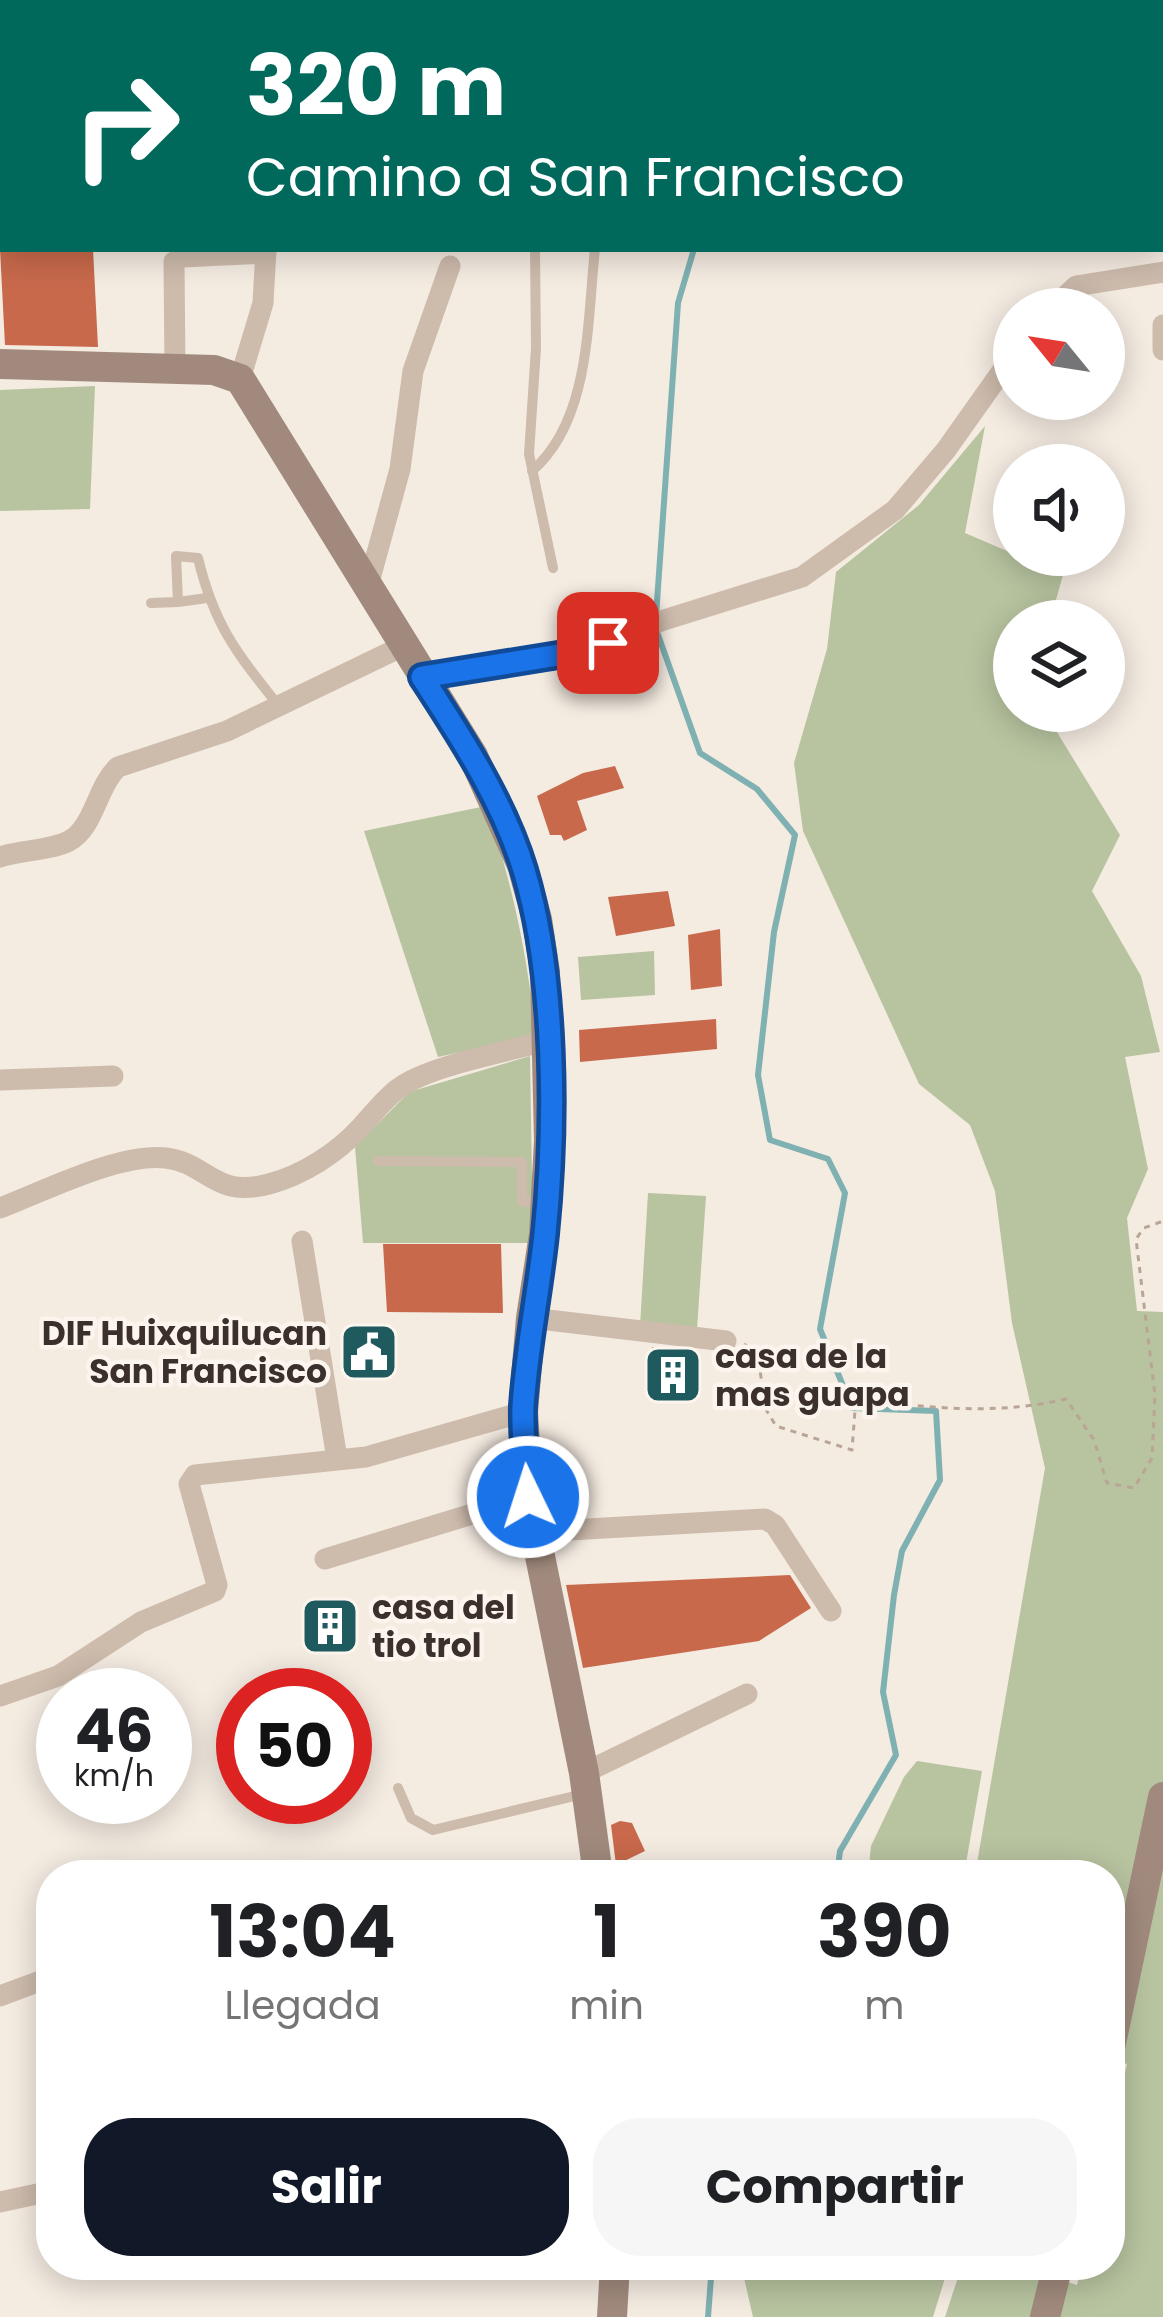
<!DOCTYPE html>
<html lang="es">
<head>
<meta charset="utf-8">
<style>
	body { margin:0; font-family:Poppins,sans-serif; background:#f6f6f6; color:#202124; height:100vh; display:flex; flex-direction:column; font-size:45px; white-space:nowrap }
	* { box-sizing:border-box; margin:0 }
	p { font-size:39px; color:#757577 }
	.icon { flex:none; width:66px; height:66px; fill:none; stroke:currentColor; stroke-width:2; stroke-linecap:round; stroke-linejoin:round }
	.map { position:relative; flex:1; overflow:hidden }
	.panel { position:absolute; left:36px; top:1860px; width:1089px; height:420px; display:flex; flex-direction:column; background:#fff; border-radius:48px; box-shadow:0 6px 30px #0003 }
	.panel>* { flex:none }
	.hud { position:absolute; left:0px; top:0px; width:1164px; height:252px; box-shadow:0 6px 30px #0003; background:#00695c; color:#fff; overflow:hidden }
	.needle { width:78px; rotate:300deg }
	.tools { position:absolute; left:993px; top:288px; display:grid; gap:24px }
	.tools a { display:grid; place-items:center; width:132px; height:132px; border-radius:50%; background:#fff; box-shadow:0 6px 30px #0003; font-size:60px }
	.speed { position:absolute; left:36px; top:1668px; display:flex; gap:24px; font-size:60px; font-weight:700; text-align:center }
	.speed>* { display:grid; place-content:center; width:156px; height:156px; border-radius:50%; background:#fff; box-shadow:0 6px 30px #0003; line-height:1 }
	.speed small { font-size:30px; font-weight:400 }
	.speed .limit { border:18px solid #d22; background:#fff; color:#111 }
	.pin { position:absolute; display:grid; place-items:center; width:102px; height:102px; color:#fff; margin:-51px; border-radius:24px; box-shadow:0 6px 18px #0006 }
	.me { position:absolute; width:132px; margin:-66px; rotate:356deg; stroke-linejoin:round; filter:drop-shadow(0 0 9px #0008) }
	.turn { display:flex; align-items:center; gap:42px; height:252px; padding:0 48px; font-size:54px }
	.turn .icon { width:156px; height:156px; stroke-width:2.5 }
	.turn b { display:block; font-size:84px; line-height:102px }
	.eta { display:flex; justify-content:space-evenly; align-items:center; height:204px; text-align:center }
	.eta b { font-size:72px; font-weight:700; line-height:84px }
	.button { display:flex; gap:24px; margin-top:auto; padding:24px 48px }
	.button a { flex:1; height:138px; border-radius:48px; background:#111827; color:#fff; font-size:48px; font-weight:700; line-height:138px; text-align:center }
	.button a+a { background:#f6f6f6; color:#202124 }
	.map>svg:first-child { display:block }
	.green { fill:#b8c4a0 }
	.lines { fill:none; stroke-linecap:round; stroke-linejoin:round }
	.stream { stroke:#7fb0b2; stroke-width:6 }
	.building { fill:#c8694b }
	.path { stroke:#b9a596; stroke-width:3; stroke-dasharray:6 6; stroke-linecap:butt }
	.lane { stroke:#cdbbac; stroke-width:10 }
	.street { stroke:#cdbbac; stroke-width:21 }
	.secondary { stroke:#a18a7d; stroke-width:30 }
	.route-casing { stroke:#114b97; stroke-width:30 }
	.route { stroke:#1a73e8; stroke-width:21 }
	.labels { text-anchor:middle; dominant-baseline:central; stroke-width:9; stroke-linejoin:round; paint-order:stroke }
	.poi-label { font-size:33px; font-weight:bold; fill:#3b302b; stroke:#fbf5ee; text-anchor:start }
</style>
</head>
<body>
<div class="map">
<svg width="1163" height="2317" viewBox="0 0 1163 2317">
	<rect width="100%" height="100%" fill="#f4ebe1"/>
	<path class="green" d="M 95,386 L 90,509 L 0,511 L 0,390 Z
		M 985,426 L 965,533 L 1063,575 L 1050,621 L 1014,621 L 1014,711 L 1044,711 L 1120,835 L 1092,891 L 1141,976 L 1160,1052 L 1125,1057 L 1148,1169 L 1127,1218 L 1137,1311 L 1163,1312 L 1163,2317 L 945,2317 L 962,2265 L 1015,2265 L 1077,2285 L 1082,2265 L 1110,2265 L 1110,2140 L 1127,2064 L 1110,2059 L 1110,1875 L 975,1875 L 1045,1468 L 1012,1323 L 995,1191 L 970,1125 L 919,1084 L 803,831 L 794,763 L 827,649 L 836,572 L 919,505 Z
		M 486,806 C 513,885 527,954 536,1036 L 438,1057 L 364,831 Z
		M 654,951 L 655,995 L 581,1000 L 578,957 Z
		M 530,1056 L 533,1243 L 363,1243 L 355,1147 L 409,1092 Z
		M 648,1193 L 706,1196 L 697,1329 L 640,1326 Z
		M 917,1761 L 982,1771 L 964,1875 L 868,1875 L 871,1846 L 904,1777 Z
		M 741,2265 L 949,2265 L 933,2317 L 753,2317 Z"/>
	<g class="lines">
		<path class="stream" d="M 801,3 L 803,0
			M 656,616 L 678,303 L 694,249
			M 656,629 L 700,753 L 757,789 L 795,835 L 774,932 L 758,1075 L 770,1140 L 828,1159 L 845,1193 L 820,1329 L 852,1408 L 936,1411 L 940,1480 L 902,1551 L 894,1595 L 883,1692 L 896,1755 L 840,1851 L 837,1875
			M 708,2317 L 712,2265"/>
	</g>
	<path class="building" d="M 0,249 L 93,249 L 98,347 L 5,345 Z
		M 615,766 L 624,788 L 577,801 L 587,830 L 564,841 L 561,835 L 550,835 L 537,796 L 583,773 Z
		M 668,891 L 675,926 L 616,936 L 608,897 Z
		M 720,929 L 722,986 L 691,990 L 688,935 Z
		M 716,1019 L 717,1049 L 580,1062 L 579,1030 Z
		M 383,1244 L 501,1244 L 503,1313 L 387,1312 Z
		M 652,1347 L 699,1353 L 697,1392 L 648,1390 Z
		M 790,1575 L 811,1608 L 759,1641 L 583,1668 L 566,1585 Z
		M 344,1608 L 352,1633 L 316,1645 L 308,1619 Z
		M 620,1821 L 632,1823 L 645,1851 L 616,1865 L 611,1825 Z"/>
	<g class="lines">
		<path class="path" d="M 744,1344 L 758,1354 L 765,1408 L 776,1426 L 852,1450 L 856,1397 C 925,1409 998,1415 1066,1399 L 1094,1440 L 1107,1483 L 1134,1488 L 1152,1458 L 1155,1395 L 1136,1239 L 1144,1228 L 1163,1221"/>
		<path class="lane" d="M 505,0 L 505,3
			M 624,3 L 625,0
			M 535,249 L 536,348 L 529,454 L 553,568
			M 532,471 C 591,420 587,321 595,249
			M 207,598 L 178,602 L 176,556 L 198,558 C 214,625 236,652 278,705
			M 151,603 L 178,602
			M 378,1161 L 522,1162 L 522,1202 L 544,1201
			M 398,1788 L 411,1818 L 433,1830 L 583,1794"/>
		<path class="street" d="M 1052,309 L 1076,286 L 1163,272
			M 1163,325 L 1163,350
			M 175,371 L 174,262 L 182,257 L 266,253
			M 240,379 L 263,303 L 266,249
			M 368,586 L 400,469 L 413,371 L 450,266
			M 422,677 L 583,651 L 664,620 L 802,577 L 895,510 L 946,450 L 1014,354
			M 0,857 C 21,850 49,851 69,841 C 94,828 97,786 118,767 L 227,731 L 403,646
			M 0,1080 L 113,1076
			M 0,1208 C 45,1191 118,1153 166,1158 C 208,1163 214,1199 269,1184 C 303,1175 337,1153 361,1127 C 373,1114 385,1098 399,1088 C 431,1065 508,1052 548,1040
			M 302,1241 L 337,1459
			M 531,1318 L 726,1341
			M 534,1532 L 765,1519 L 775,1525 L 831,1611
			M 325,1559 L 528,1497
			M 0,1696 L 58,1676 L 141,1622 L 215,1591 L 217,1585 L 189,1484 L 195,1475 L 366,1457 L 523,1412
			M 584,1773 L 747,1694
			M 0,1996 L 51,1977
			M 0,2202 L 51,2191"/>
		<path class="secondary" d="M 0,364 L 214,370 L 240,379 L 473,756 L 522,865 L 537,919 L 545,972 L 549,1140 L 544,1234 L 531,1318 L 523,1412 L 528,1497 L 584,1773 L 598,1875
			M 1110,2048 L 1163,1797
			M 612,2317 L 615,2265
			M 1045,2317 L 1058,2265"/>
	</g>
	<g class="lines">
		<defs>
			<path id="route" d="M 528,1497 C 526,1467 522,1436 523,1406 C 527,1348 539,1291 545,1234 C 556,1124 556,976 524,870 C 503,801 461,737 422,677 L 583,651 L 608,643"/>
		</defs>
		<use href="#route" class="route-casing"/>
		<use href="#route" class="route"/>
	</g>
	<defs>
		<symbol id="civic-square" viewBox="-11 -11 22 22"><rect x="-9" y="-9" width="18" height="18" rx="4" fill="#1f5a5e" stroke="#fbf5ee"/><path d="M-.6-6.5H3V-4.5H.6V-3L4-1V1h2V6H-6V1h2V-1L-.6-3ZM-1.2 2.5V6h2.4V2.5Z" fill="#fff"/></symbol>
		<symbol id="building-square" viewBox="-11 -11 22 22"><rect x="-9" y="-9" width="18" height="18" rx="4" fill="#1f5a5e" stroke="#fbf5ee"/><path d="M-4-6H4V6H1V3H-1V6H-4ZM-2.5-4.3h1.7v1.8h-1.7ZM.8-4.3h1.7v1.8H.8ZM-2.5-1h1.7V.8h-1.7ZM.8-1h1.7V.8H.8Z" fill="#fff"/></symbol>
	</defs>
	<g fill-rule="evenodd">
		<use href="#civic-square" x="336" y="1319" width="66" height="66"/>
		<use href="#building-square" x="640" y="1342" width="66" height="66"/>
		<use href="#building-square" x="297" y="1593" width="66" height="66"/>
	</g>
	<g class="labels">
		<g class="poi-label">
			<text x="327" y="1333" text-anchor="end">DIF Huixquilucan<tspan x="327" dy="38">San Francisco</tspan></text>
			<text x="715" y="1356">casa de la<tspan x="715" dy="38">mas guapa</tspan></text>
			<text x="372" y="1607">casa del<tspan x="372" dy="38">tio trol</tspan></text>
		</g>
	</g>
</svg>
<div class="tools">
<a><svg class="needle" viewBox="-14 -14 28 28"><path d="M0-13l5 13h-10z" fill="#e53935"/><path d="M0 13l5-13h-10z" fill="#757577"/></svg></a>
<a><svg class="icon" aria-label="sound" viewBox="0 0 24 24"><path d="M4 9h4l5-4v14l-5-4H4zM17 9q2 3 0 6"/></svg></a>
<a><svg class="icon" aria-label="layers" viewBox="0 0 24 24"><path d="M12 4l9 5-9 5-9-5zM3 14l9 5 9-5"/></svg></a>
</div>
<div class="speed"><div>46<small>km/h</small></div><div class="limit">50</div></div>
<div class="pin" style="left:608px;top:643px;background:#d93025"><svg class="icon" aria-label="arrive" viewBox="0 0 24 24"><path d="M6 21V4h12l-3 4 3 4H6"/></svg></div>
<svg class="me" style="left:528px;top:1497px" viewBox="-20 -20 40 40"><circle r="17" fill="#1a73e8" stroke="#fff" stroke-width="3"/><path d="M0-11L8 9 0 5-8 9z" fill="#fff"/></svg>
<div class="hud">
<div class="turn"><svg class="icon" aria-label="right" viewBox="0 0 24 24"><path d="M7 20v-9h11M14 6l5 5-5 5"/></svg><div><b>320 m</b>Camino a San Francisco</div></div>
</div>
<section class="panel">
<div class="eta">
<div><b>13:04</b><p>Llegada</p></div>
<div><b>1</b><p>min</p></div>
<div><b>390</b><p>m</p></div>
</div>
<div class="button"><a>Salir</a><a>Compartir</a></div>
</section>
</div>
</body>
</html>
